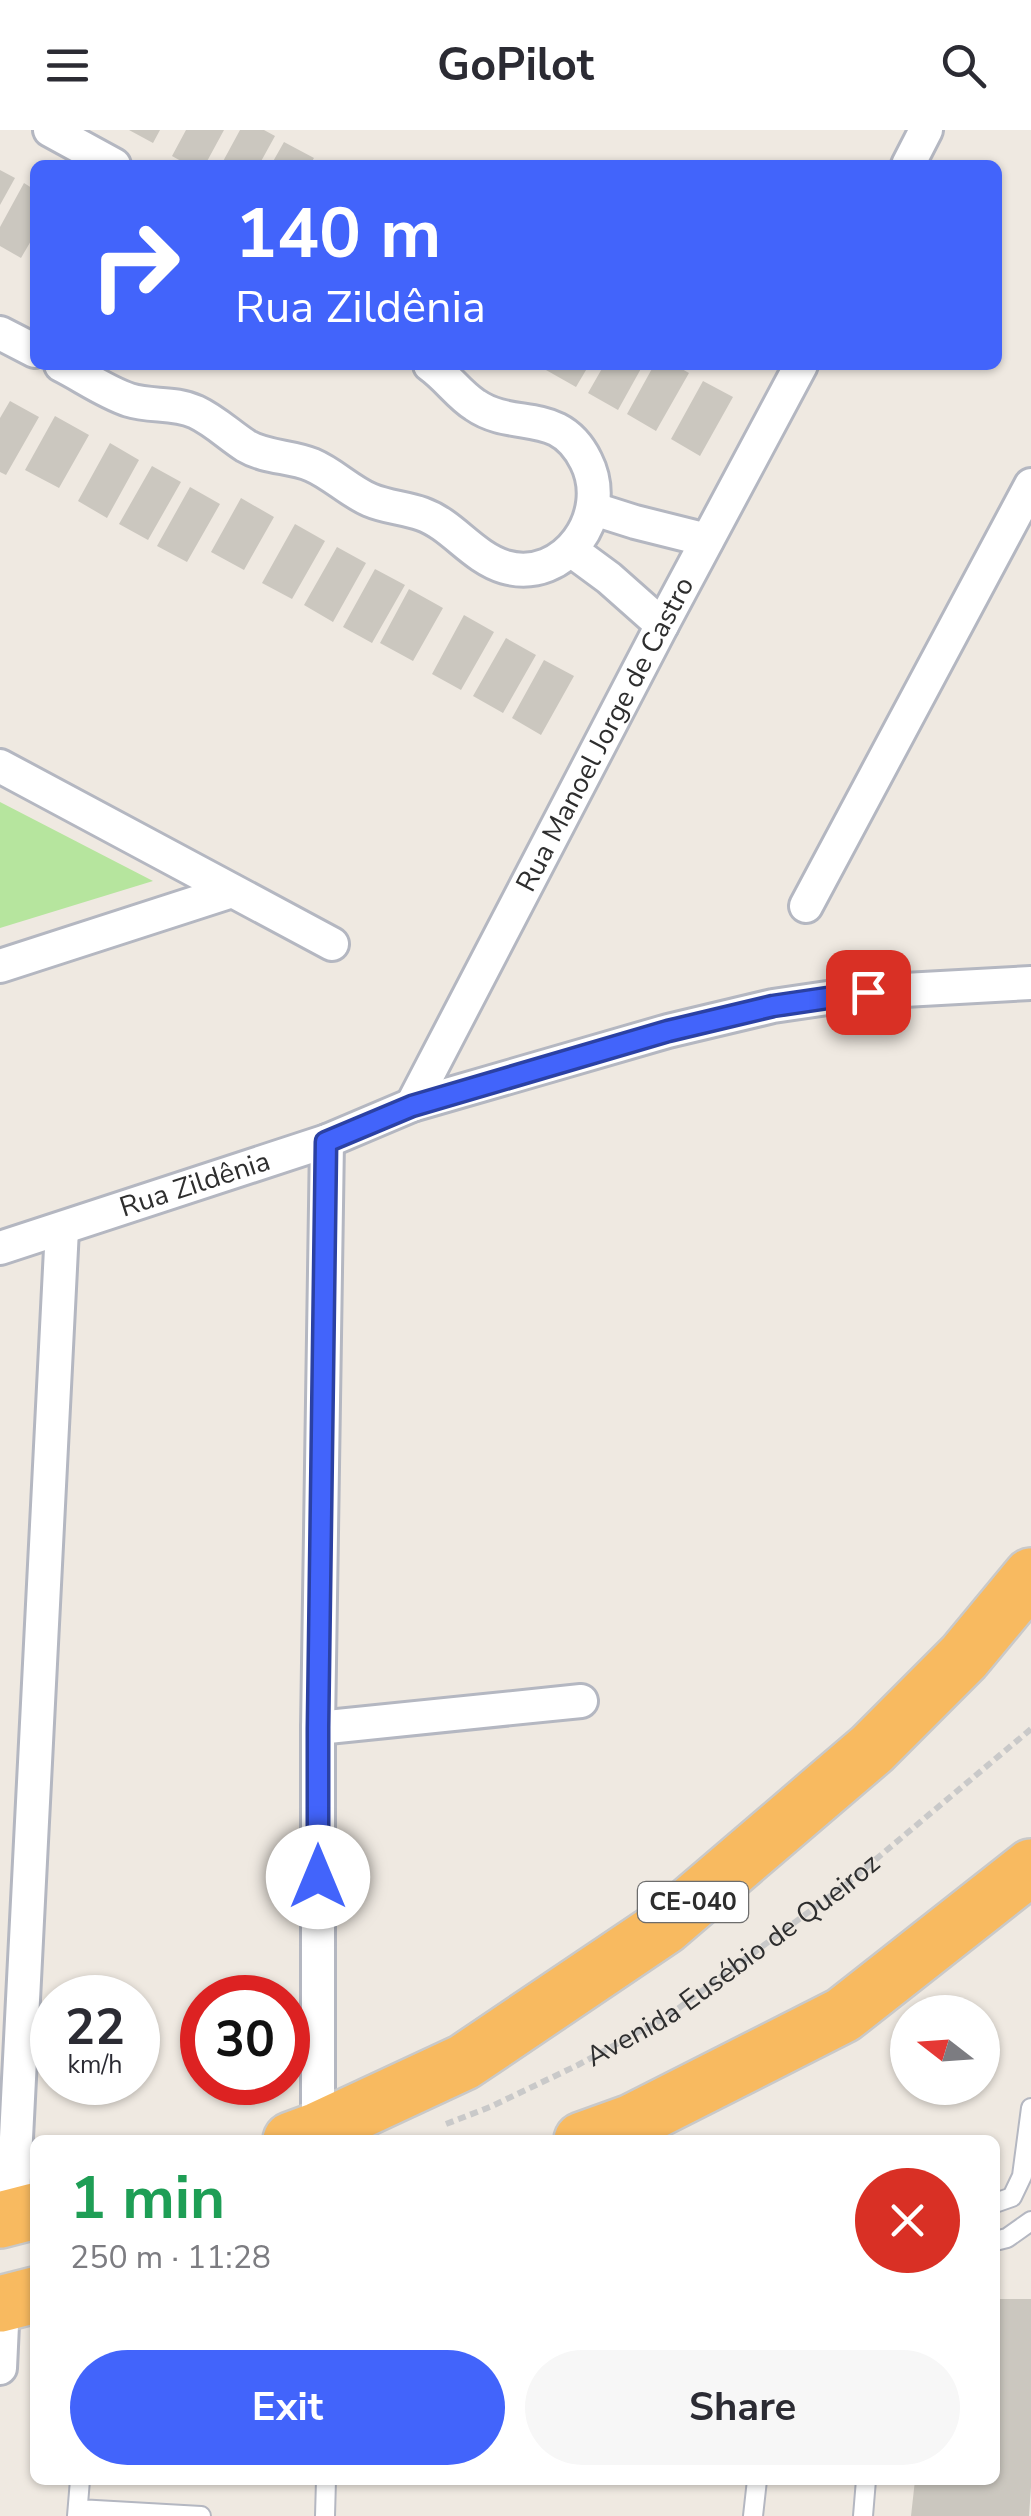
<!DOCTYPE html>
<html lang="en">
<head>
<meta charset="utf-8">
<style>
	body { margin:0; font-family:"Nunito Sans",sans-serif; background:#f7f7f7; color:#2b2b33; height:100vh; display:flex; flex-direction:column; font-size:38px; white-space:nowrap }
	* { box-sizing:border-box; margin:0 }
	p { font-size:32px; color:#7c7c81 }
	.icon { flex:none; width:55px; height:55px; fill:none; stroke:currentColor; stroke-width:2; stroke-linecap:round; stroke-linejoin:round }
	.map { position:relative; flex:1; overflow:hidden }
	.side { position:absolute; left:30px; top:2005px; width:970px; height:350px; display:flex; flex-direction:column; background:#fff; border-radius:15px; box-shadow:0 2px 8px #0004 }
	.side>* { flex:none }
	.guide { position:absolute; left:30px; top:30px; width:972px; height:210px; border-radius:15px; box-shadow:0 2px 8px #0004; background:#4264fb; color:#fff; overflow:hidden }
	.needle { width:65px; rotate:287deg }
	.controls { position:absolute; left:890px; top:1865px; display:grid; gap:20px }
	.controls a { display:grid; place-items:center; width:110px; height:110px; border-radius:50%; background:#fff; box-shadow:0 2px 8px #0004; font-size:50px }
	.speed { position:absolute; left:30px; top:1845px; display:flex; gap:20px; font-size:50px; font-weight:700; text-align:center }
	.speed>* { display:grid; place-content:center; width:130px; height:130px; border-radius:50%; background:#fff; box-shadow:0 2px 8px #0004; line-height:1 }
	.speed small { font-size:25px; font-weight:400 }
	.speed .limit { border:15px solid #d22; background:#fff; color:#111 }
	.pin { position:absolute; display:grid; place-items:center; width:85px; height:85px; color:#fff; margin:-42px; border-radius:20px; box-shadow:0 5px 15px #0006 }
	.me { position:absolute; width:110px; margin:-55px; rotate:0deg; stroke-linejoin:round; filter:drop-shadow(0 0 8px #0008) }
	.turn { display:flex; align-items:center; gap:35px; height:210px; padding:0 40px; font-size:45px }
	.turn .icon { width:130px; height:130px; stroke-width:2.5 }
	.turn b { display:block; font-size:70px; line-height:85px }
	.round { display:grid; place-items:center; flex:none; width:105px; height:105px; border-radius:52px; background:#f7f7f7 }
	.headline { display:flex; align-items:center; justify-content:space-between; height:170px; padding:0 40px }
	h1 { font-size:60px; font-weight:700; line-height:75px; color:#1e9e55 }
	.cta { display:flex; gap:20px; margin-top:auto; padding:20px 40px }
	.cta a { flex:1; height:115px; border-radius:60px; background:#4264fb; color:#fff; font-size:40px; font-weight:700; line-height:115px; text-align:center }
	.cta a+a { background:#f7f7f7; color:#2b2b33 }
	header { display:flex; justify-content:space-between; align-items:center; height:130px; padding:0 40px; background:#fff; font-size:45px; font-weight:700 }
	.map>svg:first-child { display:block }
	.green { fill:#b6e59e }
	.building { fill:#cbc7bf }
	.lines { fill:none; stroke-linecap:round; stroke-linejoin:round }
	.service-casing { stroke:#b4b7c1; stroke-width:22 }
	.minor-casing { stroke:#b4b7c1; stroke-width:38 }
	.trunk-casing { stroke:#c9c9c9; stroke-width:60 }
	.path { stroke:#c9c9c9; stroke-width:6; stroke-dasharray:8 5; stroke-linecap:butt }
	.service { stroke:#fff; stroke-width:18 }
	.minor { stroke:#fff; stroke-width:32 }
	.trunk { stroke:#f8ba60; stroke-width:55 }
	.route-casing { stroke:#2b41a3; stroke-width:25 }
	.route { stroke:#4264fb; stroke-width:18 }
	.labels { text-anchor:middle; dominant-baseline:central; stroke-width:9; stroke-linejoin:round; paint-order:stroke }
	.shield { fill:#fff; stroke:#6d6d6d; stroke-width:2.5 }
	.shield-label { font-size:25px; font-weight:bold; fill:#2e2e2e }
	.street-label { font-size:28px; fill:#2e2e2e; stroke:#fff }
</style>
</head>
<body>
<header><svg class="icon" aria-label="menu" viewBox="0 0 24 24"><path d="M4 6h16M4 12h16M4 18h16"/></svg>GoPilot<svg class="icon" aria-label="search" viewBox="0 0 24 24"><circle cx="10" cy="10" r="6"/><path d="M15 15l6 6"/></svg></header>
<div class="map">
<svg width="1031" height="2386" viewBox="0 0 1031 2386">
	<rect width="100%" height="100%" fill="#efe9e1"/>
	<path class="green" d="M 0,672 L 153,751 L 0,798 Z"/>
	<path class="building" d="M 129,0 L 160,0 L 153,13 Z
		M 186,0 L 224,0 L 205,35 L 188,35 L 172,26 Z
		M 240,0 L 264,0 L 275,6 L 259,35 L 221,35 Z
		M 284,12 L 314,28 L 310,35 L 271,35 Z
		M 0,40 L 15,48 L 0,75 Z
		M 24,53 L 35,60 L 35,104 L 21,128 L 0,116 L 0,97 Z
		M 549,235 L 589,235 L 576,257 L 546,240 Z
		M 604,235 L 643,235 L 618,280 L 588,263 Z
		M 654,235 L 675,235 L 689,243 L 656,301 L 627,284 Z
		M 703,251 L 733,267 L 700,326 L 671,309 Z
		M 10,271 L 39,287 L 6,345 L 0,342 L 0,288 Z
		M 55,286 L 89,305 L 59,358 L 25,340 Z
		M 110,313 L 139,330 L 107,388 L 78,371 Z
		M 152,336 L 181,352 L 148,410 L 119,394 Z
		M 190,357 L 220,374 L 187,432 L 157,416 Z
		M 241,368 L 274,387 L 244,440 L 211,422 Z
		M 295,394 L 325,411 L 292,469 L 262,453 Z
		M 337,417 L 366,433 L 333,492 L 304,475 Z
		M 375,439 L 405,455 L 372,513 L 343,497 Z
		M 409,459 L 443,478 L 413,531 L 380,513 Z
		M 464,485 L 494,502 L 461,560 L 432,544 Z
		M 506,508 L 536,525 L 503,583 L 473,566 Z
		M 544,530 L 574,546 L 541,605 L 512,588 Z
		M 995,2169 L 1031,2169 L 1031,2357 L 1029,2386 L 911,2386 L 915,2350 L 995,2350 Z"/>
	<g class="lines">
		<defs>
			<path id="service" d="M 995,2073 L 1012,2067 L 1022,2046 L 1031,1978
				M 995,2111 L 1007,2108 L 1031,2091
				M 78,2379 L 201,2386
				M 77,2386 L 80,2350
				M 325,2386 L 326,2350
				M 753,2386 L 757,2350
				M 863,2386 L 866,2350"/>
			<g id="minor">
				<path d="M 50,0 L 114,35"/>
				<path d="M 908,35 L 926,0"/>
				<path d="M 0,203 L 35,221"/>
				<path d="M 61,235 C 83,246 105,262 129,270 C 151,277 174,272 196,282 C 215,291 229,305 246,316 C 266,328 291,326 312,335 C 333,344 349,361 370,370 C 386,377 405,378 422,384 C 453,395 472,427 505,437 C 565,454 613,384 586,331 C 559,276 514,302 475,275 C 459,265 447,247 430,235"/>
				<path d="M 594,379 L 635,392 L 707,410"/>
				<path d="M 571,420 L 609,448 L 662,495"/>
				<path d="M 0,636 L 332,814"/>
				<path d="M 806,776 L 1031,355"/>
				<path d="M 0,836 L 232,761"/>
				<path id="s2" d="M 412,975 L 662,495 L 801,235"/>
				<path id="s3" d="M 0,1118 L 327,1011 L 412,975 L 668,901 L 773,876 L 868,862 L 1031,853"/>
				<path d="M 318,1598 L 581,1571"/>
				<path d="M 318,2000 L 318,1598 L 327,1011"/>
				<path d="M 12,2087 L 62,1099"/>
				<path d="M 0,2238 L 3,2173"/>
			</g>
			<path id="trunk" d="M 291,2010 L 318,2000 L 464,1932 L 664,1797 L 872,1619 L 964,1527 L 1031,1446
				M 582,2010 L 632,1992 L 843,1885 L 1031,1737
				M 0,2090 L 35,2081
				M 0,2174 L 35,2165"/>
		</defs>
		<use href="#service" class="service-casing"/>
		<use href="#minor" class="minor-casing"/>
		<use href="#trunk" class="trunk-casing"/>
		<path class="path" id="s1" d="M 446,1994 L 490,1977 L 578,1935 L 668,1886 L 844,1756 L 1031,1599"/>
		<use href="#service" class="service"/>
		<use href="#minor" class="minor"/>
		<use href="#trunk" class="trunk"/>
	</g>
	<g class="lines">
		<defs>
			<path id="route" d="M 318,1747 L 318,1598 L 326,1012 L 412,976 L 668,901 L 773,876 L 868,862"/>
		</defs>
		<use href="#route" class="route-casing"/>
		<use href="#route" class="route"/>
	</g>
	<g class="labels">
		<rect class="shield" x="638" y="1752" width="110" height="40" rx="8"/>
		<g class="shield-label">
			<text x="693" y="1772">CE-040</text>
		</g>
		<g class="street-label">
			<text stroke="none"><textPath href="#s2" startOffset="418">Rua Manoel Jorge de Castro</textPath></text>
			<text stroke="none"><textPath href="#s3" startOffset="205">Rua Zildênia</textPath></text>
			<text stroke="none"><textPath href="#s1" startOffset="332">Avenida Eusébio de Queiroz</textPath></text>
		</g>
	</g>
</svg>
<div class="controls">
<a><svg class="needle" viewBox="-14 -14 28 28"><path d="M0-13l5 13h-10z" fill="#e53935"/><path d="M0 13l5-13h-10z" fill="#7c7c81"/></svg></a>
</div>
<div class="speed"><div>22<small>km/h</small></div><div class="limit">30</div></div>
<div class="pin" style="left:868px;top:862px;background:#d93025"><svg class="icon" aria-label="arrive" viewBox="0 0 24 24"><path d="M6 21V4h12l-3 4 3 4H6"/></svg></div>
<svg class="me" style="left:318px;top:1747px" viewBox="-20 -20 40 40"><circle r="19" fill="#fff"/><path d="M0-13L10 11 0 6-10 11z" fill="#4264fb"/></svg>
<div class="guide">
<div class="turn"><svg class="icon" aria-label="right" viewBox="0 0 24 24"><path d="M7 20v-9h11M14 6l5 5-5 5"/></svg><div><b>140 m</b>Rua Zildênia</div></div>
</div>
<section class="side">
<div class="headline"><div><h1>1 min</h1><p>250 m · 11:28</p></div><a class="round" style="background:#d93025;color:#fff"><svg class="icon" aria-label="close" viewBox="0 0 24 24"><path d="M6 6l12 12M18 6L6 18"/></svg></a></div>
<div class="cta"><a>Exit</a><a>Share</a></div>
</section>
</div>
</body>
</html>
